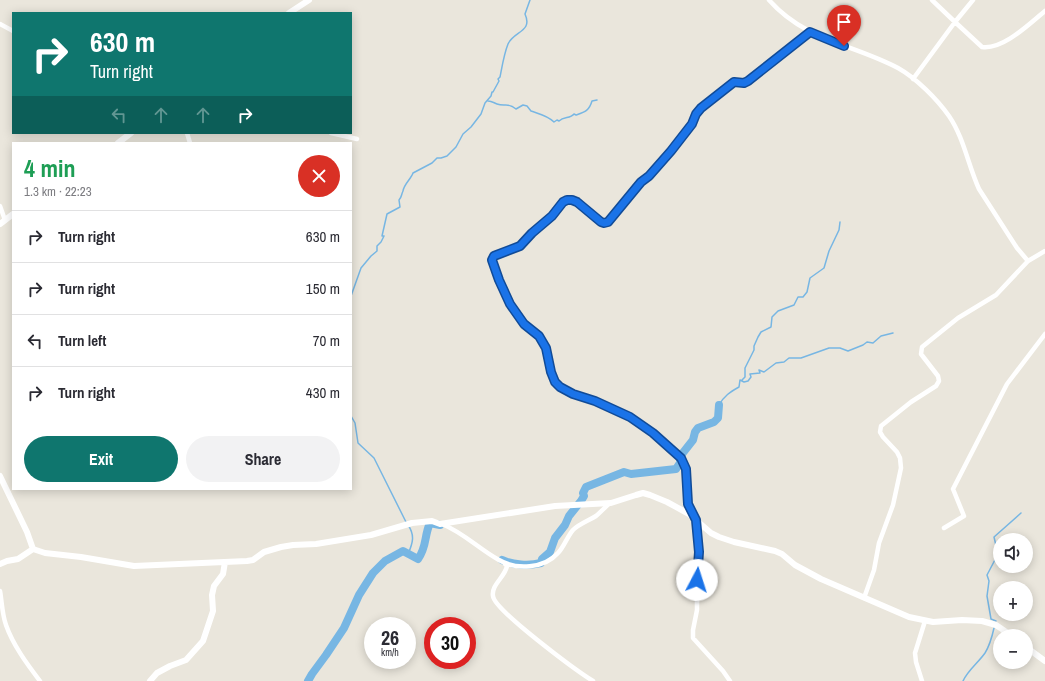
<!DOCTYPE html>
<html lang="en">
<head>
<meta charset="utf-8">
<style>
	body { margin:0; font-family:"Archivo Narrow",sans-serif; background:#f2f2f3; color:#2b2b33; height:100vh; display:flex; flex-direction:column; font-size:15px; white-space:nowrap }
	* { box-sizing:border-box; margin:0 }
	p { font-size:13px; color:#7c7c81 }
	.icon { flex:none; width:22px; height:22px; fill:none; stroke:currentColor; stroke-width:2; stroke-linecap:round; stroke-linejoin:round }
	.map { position:relative; flex:1; overflow:hidden }
	.sheet { position:absolute; left:12px; top:142px; width:340px; height:348px; display:flex; flex-direction:column; background:#fff; border-radius:0px; box-shadow:0 2px 10px #0003 }
	.sheet>* { flex:none }
	.banner { position:absolute; left:12px; top:12px; width:340px; height:122px; border-radius:0px; box-shadow:0 2px 10px #0003; background:#0f766e; color:#fff; overflow:hidden }
	.controls { position:absolute; left:993px; top:533px; display:grid; gap:8px }
	.controls a { display:grid; place-items:center; width:40px; height:40px; border-radius:50%; background:#fff; box-shadow:0 2px 10px #0003; font-size:20px }
	.speed { position:absolute; left:364px; top:617px; display:flex; gap:8px; font-size:20px; font-weight:700; text-align:center }
	.speed>* { display:grid; place-content:center; width:52px; height:52px; border-radius:50%; background:#fff; box-shadow:0 2px 10px #0003; line-height:1 }
	.speed small { font-size:10px; font-weight:400 }
	.speed .limit { border:6px solid #d22; background:#fff; color:#111 }
	.pin { position:absolute; display:grid; place-items:center; width:34px; height:34px; color:#fff; margin:-41px -17px; border-radius:50% 50% 50% 0; rotate:-45deg; box-shadow:0 0 4px #0007 }
	.pin .icon { rotate:45deg }
	.me { position:absolute; width:44px; margin:-22px; rotate:5deg; stroke-linejoin:round; filter:drop-shadow(0 0 3px #0008) }
	.turn { display:flex; align-items:center; gap:14px; height:84px; padding:0 12px; font-size:18px }
	.turn .icon { width:52px; height:52px; stroke-width:2.5 }
	.turn b { display:block; font-size:28px; line-height:34px }
	.lanes { display:flex; align-items:center; height:38px; padding:0 12px; background:#0003; justify-content:center; gap:20px; direction:ltr }
	.lanes .off { opacity:.35 }
	.round { display:grid; place-items:center; flex:none; width:42px; height:42px; border-radius:21px; background:#f2f2f3 }
	.head { display:flex; align-items:center; justify-content:space-between; height:68px; padding:0 12px }
	h1 { font-size:24px; font-weight:700; line-height:30px; color:#1e9e55 }
	.cta { display:flex; gap:8px; margin-top:auto; padding:8px 12px }
	.cta a { flex:1; height:46px; border-radius:24px; background:#0f766e; color:#fff; font-size:16px; font-weight:700; line-height:46px; text-align:center }
	.cta a+a { background:#f2f2f3; color:#2b2b33 }
	ul { padding:0; list-style:none }
	li { display:flex; align-items:center; gap:12px; height:52px; padding:0 12px; border-top:1px solid #e1e1e2 }
	li div { flex:1 }
	li b { display:block; font-size:15px }
	li em { font-style:normal }
	.map>svg:first-child { display:block }
	.lines { fill:none; stroke-linecap:round; stroke-linejoin:round }
	.stream { stroke:#77b6e3; stroke-width:1.5 }
	.river { stroke:#77b6e3; stroke-width:8 }
	.minor { stroke:#fff; stroke-width:4.5 }
	.tertiary { stroke:#fff; stroke-width:6 }
	.route-casing { stroke:#114b97; stroke-width:10 }
	.route { stroke:#1a73e8; stroke-width:7 }
</style>
</head>
<body>
<div class="map">
<svg width="1045" height="681" viewBox="0 0 1045 681">
	<rect width="100%" height="100%" fill="#eae6dc"/>
	<g class="lines">
		<path class="stream" d="M 488,101 C 492,101 494,103 497,104 C 505,107 508,102 516,109 L 523,105 L 527,106 L 531,111 C 539,114 547,115 554,122 L 557,120 L 559,121 C 564,116 570,119 574,114 L 576,115 C 585,112 589,111 592,101 L 597,100
			M 351,296 L 361,268 L 371,256 L 377,251 L 377,246 L 381,242 L 384,236 L 382,236 L 387,214 L 400,207 L 399,200 C 402,197 401,195 403,191 C 404,184 411,179 413,173 L 432,163 L 437,158 L 441,158 L 447,156 L 456,147 L 463,134 L 471,127 L 481,114 L 485,103 L 491,96 L 492,92 L 493,92 L 499,81 L 498,79 L 500,77 C 502,67 504,54 508,44 C 514,31 533,32 525,14 L 530,0
			M 742,380 L 745,377 L 745,368 L 754,350 L 754,346 L 758,337 L 761,332 L 771,327 L 772,317 L 778,311 L 794,305 L 798,297 L 803,297 L 807,292 L 810,278 L 824,268 L 829,251 L 839,230 L 840,222
			M 719,405 C 724,396 730,392 739,387 L 740,380 L 744,382 L 748,381 L 751,377 L 750,374 L 760,373 L 759,370 L 764,372 L 776,363 L 784,362 L 789,358 L 801,358 L 829,348 L 840,348 L 848,351 L 863,345 L 867,342 L 873,343 L 881,336 L 893,333
			M 351,416 L 355,423 L 358,443 L 374,458 L 406,522
			M 408,525 C 415,535 413,543 408,554
			M 996,621 L 991,619 L 987,596 L 989,581 L 987,575 L 998,554 L 994,537 L 1021,513
			M 963,681 C 968,670 978,663 985,653 C 990,645 992,637 994,628"/>
		<path class="river" d="M 502,560 C 513,565 529,566 541,563 L 542,559 L 550,552 L 555,538 L 565,525 L 569,516 L 581,501 L 584,496 L 583,493 L 586,487 L 624,472 L 631,474 L 676,469 L 680,463 L 680,457 L 682,454 L 693,440 L 695,432 L 698,428 L 714,422 L 718,418 L 719,405
			M 308,681 L 312,674 L 326,655 L 344,628 L 359,595 L 373,573 L 385,561 L 403,551 L 418,559 C 427,547 424,536 430,523 L 440,525"/>
		<path class="minor" d="M 769,0 C 805,41 853,44 898,68 C 916,78 937,99 949,116 C 964,138 968,165 979,189 L 1017,248 L 1028,261
			M 932,0 L 955,22 L 973,0
			M 0,24 L 13,31
			M 913,79 L 955,22 L 982,47 C 1003,50 1029,24 1045,11
			M 187,133 L 190,143
			M 331,133 L 357,139
			M 0,206 L 5,220
			M 442,524 C 464,533 479,549 499,560 C 516,570 544,569 558,553 C 564,547 567,537 573,530 C 579,524 588,521 596,516 C 601,512 605,507 610,503
			M 944,528 L 964,516 L 953,489 L 1007,384 L 1045,334
			M 505,564 L 507,566 C 505,577 491,585 493,596 C 494,610 577,671 593,681
			M 0,591 C 2,602 2,614 6,625 C 13,645 27,664 40,681
			M 864,598 L 874,570 L 879,543 L 893,505 L 901,468 L 900,458 L 897,452 L 883,437 L 880,432 L 881,426 L 911,402 L 936,386 L 939,381 L 938,376 L 921,354 L 922,347 L 958,318 L 996,295 L 1028,261 L 1045,251
			M 730,681 L 723,671 L 693,638 L 693,630 L 697,610 L 697,572 L 699,552 L 698,539 L 696,520 L 688,504 L 686,469 L 681,458 L 653,433 L 630,417 L 595,401 L 573,394 L 560,387 L 555,381 L 551,372 L 545,348 L 539,336 L 524,324 L 510,304 L 499,280 L 492,259 L 494,256 L 520,246 L 532,233 L 552,216 L 563,202 L 567,200 L 572,200 L 577,202 L 601,222 L 604,223 L 608,221 L 626,202 L 641,182 L 649,176 L 671,151 L 692,124 L 701,108 L 734,82 L 744,83 L 748,81 L 810,32
			M 922,681 L 916,662 L 915,653 L 925,621"/>
		<path class="tertiary" d="M 289,13 L 309,0
			M 118,143 L 131,133
			M 0,224 L 13,214
			M 0,476 L 27,532 L 33,549 L 45,553 L 81,557 L 134,566 L 247,561 L 253,560 L 264,552 L 281,547 L 293,545 L 316,544 L 371,535 L 412,523 L 432,521 L 440,524 L 555,506 L 611,503 L 636,495 L 643,493 L 650,495 L 667,502 L 689,514 L 711,533 L 719,537 L 734,542 L 775,551 L 782,554 L 795,565 L 821,579 L 909,617 L 933,622 L 962,620 L 982,621 L 996,625 L 1012,636
			M 0,564 L 7,561 L 18,559 L 33,549
			M 1026,647 L 1045,661
			M 150,681 L 157,673 L 170,666 L 186,660 L 203,641 L 213,611 L 212,595 L 214,586 L 223,574 L 225,562"/>
	</g>
	<g class="lines">
		<defs>
			<path id="route" d="M 697,580 L 699,552 L 696,520 L 688,504 L 686,469 L 681,458 L 653,433 L 630,417 L 595,401 L 573,394 L 560,387 L 555,382 L 551,372 L 546,348 L 539,336 L 524,324 L 510,304 L 499,280 L 492,260 L 494,256 L 520,246 L 532,233 L 552,216 L 563,202 L 567,200 L 572,200 L 577,202 L 601,222 L 604,223 L 608,222 L 641,182 L 649,176 L 671,151 L 692,124 L 696,114 L 701,108 L 734,82 L 744,83 L 748,81 L 810,32 L 844,46"/>
		</defs>
		<use href="#route" class="route-casing"/>
		<use href="#route" class="route"/>
	</g>
</svg>
<div class="controls">
<a><svg class="icon" aria-label="sound" viewBox="0 0 24 24"><path d="M4 9h4l5-4v14l-5-4H4zM17 9q2 3 0 6"/></svg></a>
<a>+</a>
<a>−</a>
</div>
<div class="speed"><div>26<small>km/h</small></div><div class="limit">30</div></div>
<div class="pin" style="left:844px;top:46px;background:#d93025"><svg class="icon" aria-label="arrive" viewBox="0 0 24 24"><path d="M6 21V4h12l-3 4 3 4H6"/></svg></div>
<svg class="me" style="left:697px;top:580px" viewBox="-20 -20 40 40"><circle r="19" fill="#fff"/><path d="M0-13L10 11 0 6-10 11z" fill="#1a73e8"/></svg>
<div class="banner">
<div class="turn"><svg class="icon" aria-label="right" viewBox="0 0 24 24"><path d="M7 20v-9h11M14 6l5 5-5 5"/></svg><div><b>630 m</b>Turn right</div></div>
<div class="lanes"><svg class="icon off" aria-label="left" viewBox="0 0 24 24"><path d="M17 20v-9H6M10 6l-5 5 5 5"/></svg><svg class="icon off" aria-label="ahead" viewBox="0 0 24 24"><path d="M12 20V5M6 11l6-6 6 6"/></svg><svg class="icon off" aria-label="ahead" viewBox="0 0 24 24"><path d="M12 20V5M6 11l6-6 6 6"/></svg><svg class="icon" aria-label="right" viewBox="0 0 24 24"><path d="M7 20v-9h11M14 6l5 5-5 5"/></svg></div>
</div>
<section class="sheet">
<div class="head"><div><h1>4 min</h1><p>1.3 km · 22:23</p></div><a class="round" style="background:#d93025;color:#fff"><svg class="icon" aria-label="close" viewBox="0 0 24 24"><path d="M6 6l12 12M18 6L6 18"/></svg></a></div>
<ul>
<li><svg class="icon" aria-label="right" viewBox="0 0 24 24"><path d="M7 20v-9h11M14 6l5 5-5 5"/></svg><div><b>Turn right</b></div><em>630 m</em></li>
<li><svg class="icon" aria-label="right" viewBox="0 0 24 24"><path d="M7 20v-9h11M14 6l5 5-5 5"/></svg><div><b>Turn right</b></div><em>150 m</em></li>
<li><svg class="icon" aria-label="left" viewBox="0 0 24 24"><path d="M17 20v-9H6M10 6l-5 5 5 5"/></svg><div><b>Turn left</b></div><em>70 m</em></li>
<li><svg class="icon" aria-label="right" viewBox="0 0 24 24"><path d="M7 20v-9h11M14 6l5 5-5 5"/></svg><div><b>Turn right</b></div><em>430 m</em></li>
</ul>
<div class="cta"><a>Exit</a><a>Share</a></div>
</section>
</div>
</body>
</html>
